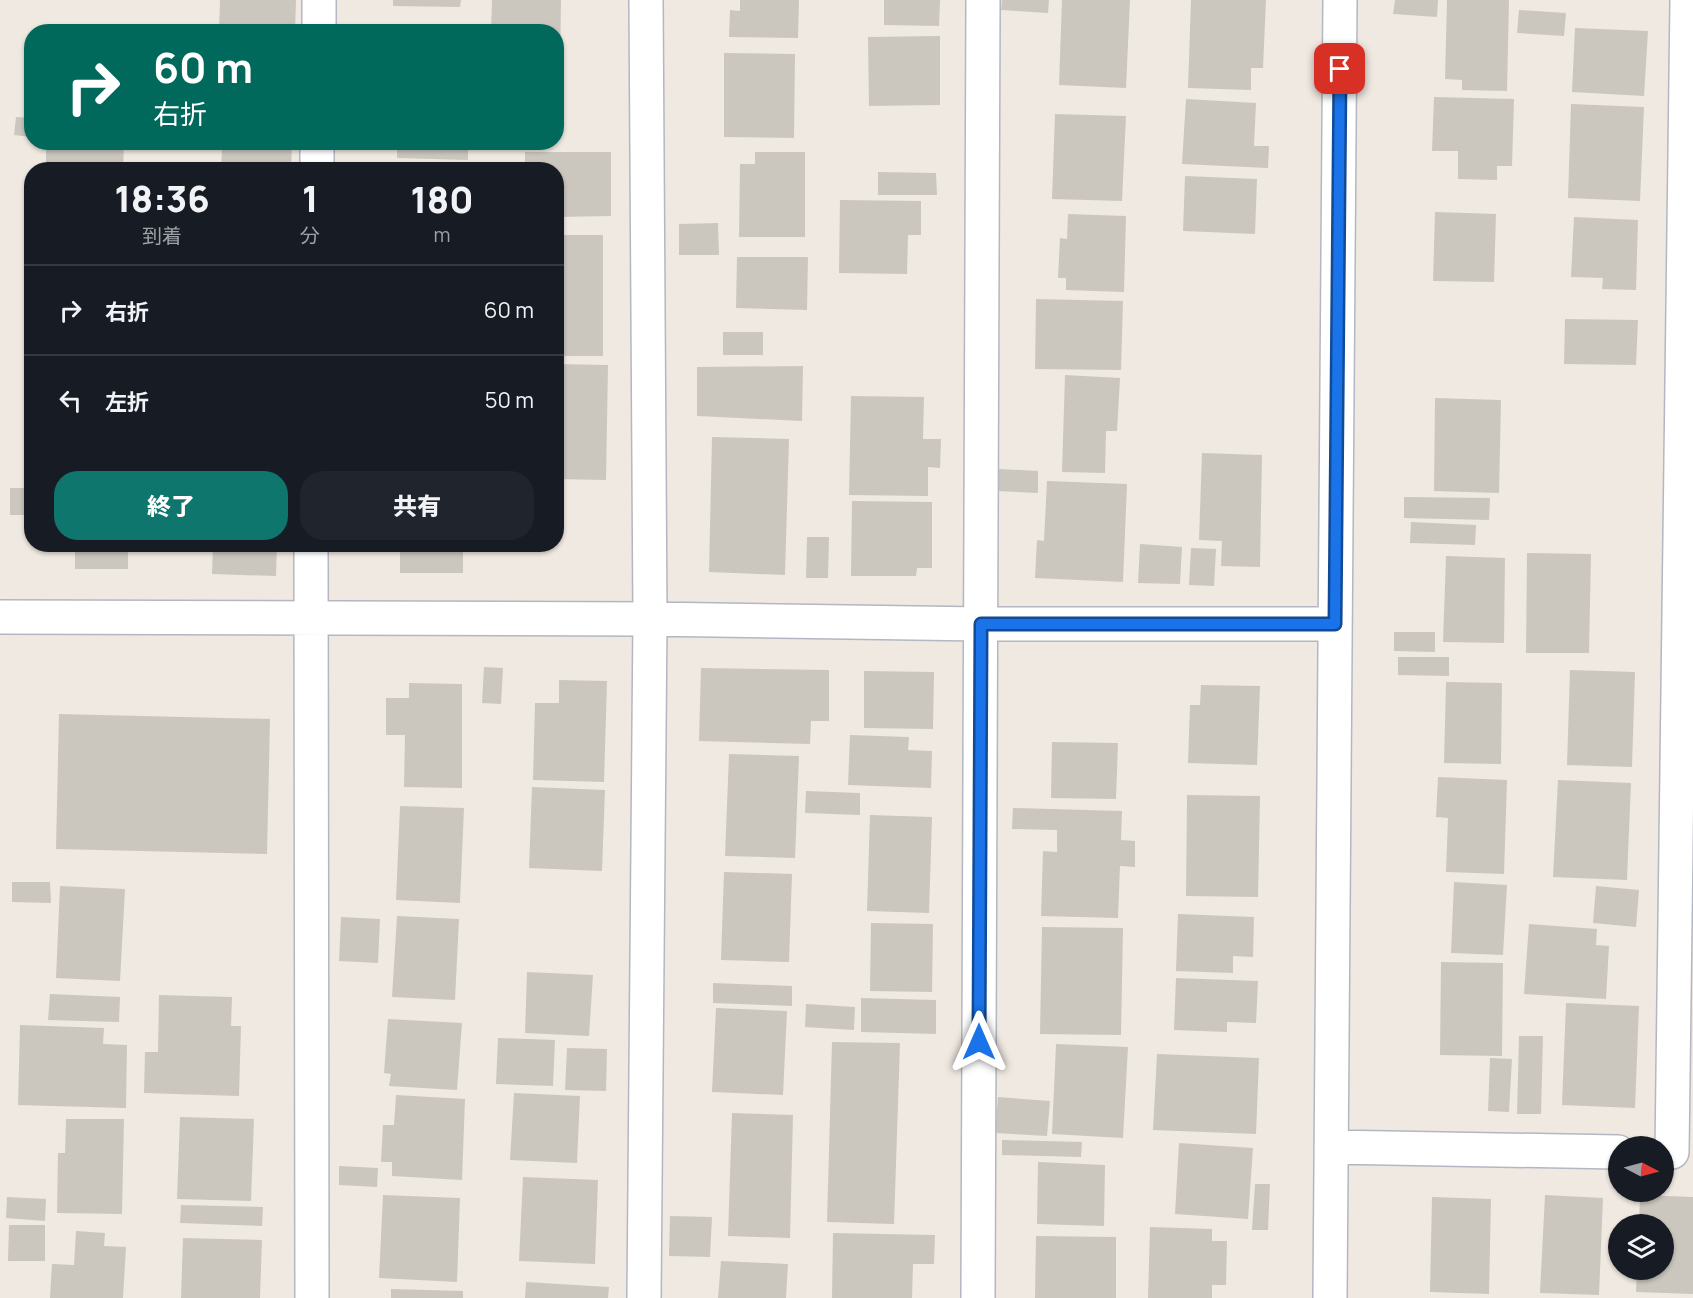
<!DOCTYPE html>
<html lang="ja">
<head>
<meta charset="utf-8">
<style>
	body { margin:0; font-family:Manrope,"Noto Sans JP",sans-serif; background:#20242c; color:#f1f3f6; height:100vh; display:flex; flex-direction:column; font-size:22px; white-space:nowrap }
	* { box-sizing:border-box; margin:0 }
	p { font-size:20px; color:#9ea1a6 }
	.icon { flex:none; width:33px; height:33px; fill:none; stroke:currentColor; stroke-width:2; stroke-linecap:round; stroke-linejoin:round }
	.map { position:relative; flex:1; overflow:hidden }
	.sheet { position:absolute; left:24px; top:162px; width:540px; height:390px; display:flex; flex-direction:column; background:#171b24; border-radius:24px; box-shadow:0 2px 4px #0004 }
	.sheet>* { flex:none }
	.top-card { position:absolute; left:24px; top:24px; width:540px; height:126px; border-radius:24px; box-shadow:0 2px 4px #0004; background:#00695c; color:#fff; overflow:hidden }
	.needle { width:39px; rotate:96deg }
	.tools { position:absolute; left:1608px; top:1136px; display:grid; gap:12px }
	.tools a { display:grid; place-items:center; width:66px; height:66px; border-radius:50%; background:#171b24; box-shadow:0 2px 4px #0004; font-size:30px }
	.pin { position:absolute; display:grid; place-items:center; width:51px; height:51px; color:#fff; margin:-26px; border-radius:12px; box-shadow:0 3px 9px #0006 }
	.me { position:absolute; width:66px; margin:-33px; rotate:0deg; stroke-linejoin:round; filter:drop-shadow(0 0 4px #0008) }
	.turn { display:flex; align-items:center; gap:21px; height:126px; padding:0 30px; font-size:27px }
	.turn .icon { width:78px; height:78px; stroke-width:2.5 }
	.turn b { display:block; font-size:42px; line-height:51px }
	.eta { display:flex; justify-content:space-evenly; align-items:center; height:102px; text-align:center }
	.eta b { font-size:36px; font-weight:800; line-height:42px }
	.cta { display:flex; gap:12px; margin-top:auto; padding:12px 30px }
	.cta a { flex:1; height:69px; border-radius:24px; background:#0f766e; color:#fff; font-size:24px; font-weight:800; line-height:69px; text-align:center }
	.cta a+a { background:#20242c; color:#f1f3f6 }
	ul { padding:0; list-style:none }
	li { display:flex; align-items:center; gap:18px; height:90px; padding:0 30px; border-top:2px solid #363941 }
	li div { flex:1 }
	li b { display:block; font-size:22px }
	li em { font-style:normal }
	.map>svg:first-child { display:block }
	.building { fill:#cbc7bf }
	.lines { fill:none; stroke-linecap:round; stroke-linejoin:round }
	.minor-casing { stroke:#b4b7c1; stroke-width:36 }
	.minor { stroke:#fff; stroke-width:33 }
	.route-casing { stroke:#114b97; stroke-width:15 }
	.route { stroke:#1a73e8; stroke-width:10 }
</style>
</head>
<body>
<div class="map">
<svg width="1693" height="1298" viewBox="0 0 1693 1298">
	<rect width="100%" height="100%" fill="#efe9e1"/>
	<path class="building" d="M 220,0 L 296,0 L 295,32 L 219,32 Z
		M 393,0 L 461,0 L 460,7 L 393,6 Z
		M 492,0 L 561,0 L 559,133 L 556,133 L 556,32 L 491,32 Z
		M 740,0 L 799,0 L 798,38 L 729,37 L 730,10 L 740,11 Z
		M 884,0 L 940,0 L 939,26 L 884,25 Z
		M 1002,0 L 1049,0 L 1048,13 L 1001,10 Z
		M 1062,0 L 1130,0 L 1126,88 L 1059,85 Z
		M 1191,0 L 1266,0 L 1263,68 L 1251,68 L 1251,90 L 1188,88 Z
		M 1395,0 L 1438,0 L 1437,17 L 1393,14 Z
		M 1447,0 L 1509,0 L 1507,91 L 1462,90 L 1462,80 L 1445,79 Z
		M 1519,10 L 1566,13 L 1564,36 L 1517,33 Z
		M 395,24 L 457,25 L 457,32 L 395,32 Z
		M 60,28 L 120,28 L 120,32 L 59,32 Z
		M 1575,28 L 1648,31 L 1644,96 L 1572,92 Z
		M 940,36 L 940,105 L 869,106 L 868,37 Z
		M 724,53 L 795,54 L 794,138 L 724,137 Z
		M 1434,97 L 1514,99 L 1512,166 L 1497,166 L 1497,180 L 1458,179 L 1458,151 L 1432,151 Z
		M 1186,99 L 1256,103 L 1254,146 L 1269,146 L 1268,168 L 1182,164 Z
		M 1571,104 L 1644,107 L 1640,201 L 1568,198 Z
		M 1055,114 L 1126,116 L 1122,201 L 1052,199 Z
		M 16,117 L 32,118 L 32,137 L 14,135 Z
		M 57,142 L 124,142 L 123,170 L 46,170 L 46,145 L 57,145 Z
		M 206,142 L 292,142 L 291,170 L 221,170 L 222,149 L 206,148 Z
		M 397,142 L 468,142 L 468,160 L 397,158 Z
		M 525,152 L 611,152 L 611,216 L 556,217 L 556,170 L 525,170 Z
		M 755,152 L 805,152 L 805,237 L 739,237 L 740,164 L 755,164 Z
		M 878,172 L 936,173 L 937,195 L 878,195 Z
		M 1185,176 L 1257,179 L 1255,234 L 1183,231 Z
		M 840,200 L 921,201 L 921,235 L 908,235 L 907,274 L 839,273 Z
		M 1435,212 L 1496,214 L 1494,282 L 1433,281 Z
		M 1068,214 L 1126,216 L 1124,292 L 1066,290 L 1066,278 L 1058,278 L 1060,238 L 1067,239 Z
		M 1574,217 L 1638,220 L 1636,290 L 1602,289 L 1603,278 L 1571,277 Z
		M 718,223 L 719,255 L 679,255 L 679,224 Z
		M 556,235 L 603,235 L 603,356 L 556,356 Z
		M 737,257 L 808,257 L 807,310 L 736,308 Z
		M 1036,299 L 1123,301 L 1121,370 L 1035,369 Z
		M 1565,319 L 1638,320 L 1636,365 L 1564,364 Z
		M 723,332 L 763,332 L 763,355 L 723,355 Z
		M 556,364 L 608,365 L 606,480 L 556,479 Z
		M 803,366 L 802,421 L 697,416 L 697,367 Z
		M 1065,375 L 1120,378 L 1117,431 L 1106,431 L 1105,473 L 1062,472 Z
		M 851,396 L 924,397 L 923,439 L 941,439 L 940,468 L 928,467 L 928,496 L 849,495 Z
		M 1435,398 L 1501,400 L 1499,493 L 1434,491 Z
		M 712,437 L 789,439 L 785,575 L 709,572 Z
		M 1202,453 L 1262,455 L 1260,567 L 1221,566 L 1222,541 L 1199,540 Z
		M 999,469 L 1038,471 L 1038,493 L 997,491 Z
		M 1047,481 L 1127,484 L 1123,582 L 1035,578 L 1037,540 L 1044,541 Z
		M 10,488 L 32,488 L 32,515 L 10,515 Z
		M 1404,497 L 1490,498 L 1489,520 L 1404,518 Z
		M 852,501 L 932,502 L 932,568 L 917,568 L 916,576 L 851,576 Z
		M 1411,522 L 1476,525 L 1475,545 L 1410,543 Z
		M 807,537 L 829,537 L 828,578 L 806,578 Z
		M 75,544 L 128,544 L 128,569 L 75,569 Z
		M 213,544 L 277,544 L 276,576 L 212,574 Z
		M 400,544 L 463,544 L 463,573 L 400,573 Z
		M 1140,544 L 1182,547 L 1180,584 L 1138,583 Z
		M 1191,548 L 1216,549 L 1214,586 L 1189,585 Z
		M 1527,553 L 1591,554 L 1589,653 L 1526,653 Z
		M 1446,556 L 1505,558 L 1504,643 L 1443,642 Z
		M 1394,632 L 1435,632 L 1435,652 L 1394,651 Z
		M 1398,657 L 1449,657 L 1449,676 L 1398,675 Z
		M 484,667 L 503,668 L 501,704 L 482,703 Z
		M 701,668 L 829,670 L 829,721 L 811,721 L 810,744 L 699,741 Z
		M 1570,670 L 1635,672 L 1632,767 L 1567,765 Z
		M 864,671 L 934,672 L 933,729 L 864,728 Z
		M 559,680 L 607,681 L 604,782 L 533,780 L 535,703 L 559,703 Z
		M 1446,682 L 1502,683 L 1501,764 L 1444,763 Z
		M 409,683 L 462,684 L 462,788 L 404,787 L 405,735 L 386,735 L 386,698 L 409,698 Z
		M 1201,685 L 1260,686 L 1257,765 L 1188,763 L 1190,705 L 1200,705 Z
		M 59,714 L 270,719 L 267,854 L 56,849 Z
		M 850,735 L 909,737 L 908,750 L 932,751 L 931,788 L 848,785 Z
		M 1052,742 L 1118,743 L 1116,799 L 1051,798 Z
		M 729,754 L 799,756 L 795,858 L 725,856 Z
		M 1438,777 L 1507,780 L 1504,874 L 1446,872 L 1448,818 L 1436,817 Z
		M 1558,780 L 1631,783 L 1627,880 L 1553,877 Z
		M 532,787 L 605,790 L 602,871 L 529,868 Z
		M 806,791 L 860,793 L 860,815 L 805,813 Z
		M 1187,795 L 1260,796 L 1258,897 L 1186,896 Z
		M 400,806 L 464,808 L 460,903 L 396,900 Z
		M 1013,808 L 1122,811 L 1121,840 L 1135,841 L 1135,867 L 1120,866 L 1118,918 L 1041,916 L 1043,851 L 1057,852 L 1057,830 L 1012,829 Z
		M 870,815 L 932,817 L 929,913 L 867,911 Z
		M 724,872 L 792,874 L 789,962 L 721,960 Z
		M 12,882 L 50,882 L 51,903 L 12,902 Z
		M 1454,882 L 1507,885 L 1503,955 L 1451,953 Z
		M 60,886 L 125,889 L 120,981 L 56,978 Z
		M 1596,886 L 1639,890 L 1636,927 L 1593,923 Z
		M 1178,914 L 1254,917 L 1253,957 L 1233,956 L 1233,973 L 1176,971 Z
		M 397,916 L 459,919 L 455,1000 L 392,997 Z
		M 341,917 L 380,919 L 378,963 L 339,961 Z
		M 871,923 L 933,924 L 932,992 L 870,991 Z
		M 1529,924 L 1597,929 L 1596,945 L 1609,946 L 1606,999 L 1524,994 Z
		M 1042,927 L 1123,928 L 1121,1035 L 1040,1034 Z
		M 1441,962 L 1503,963 L 1502,1056 L 1440,1055 Z
		M 527,972 L 593,975 L 589,1036 L 525,1033 Z
		M 1176,978 L 1258,981 L 1256,1023 L 1227,1022 L 1227,1032 L 1174,1030 Z
		M 713,983 L 792,986 L 792,1006 L 713,1003 Z
		M 50,994 L 120,997 L 119,1022 L 48,1020 Z
		M 159,995 L 232,997 L 231,1026 L 241,1026 L 239,1096 L 144,1093 L 145,1052 L 158,1052 Z
		M 861,998 L 936,1000 L 936,1034 L 861,1032 Z
		M 1566,1003 L 1639,1006 L 1635,1108 L 1562,1105 Z
		M 806,1004 L 855,1007 L 854,1030 L 805,1027 Z
		M 716,1008 L 787,1011 L 783,1095 L 712,1092 Z
		M 388,1019 L 462,1023 L 457,1090 L 389,1086 L 391,1074 L 384,1073 Z
		M 20,1025 L 104,1028 L 103,1044 L 127,1045 L 126,1108 L 18,1105 Z
		M 1519,1036 L 1543,1036 L 1541,1114 L 1517,1114 Z
		M 498,1038 L 555,1040 L 553,1086 L 496,1084 Z
		M 832,1042 L 900,1043 L 894,1224 L 827,1222 Z
		M 1056,1044 L 1128,1047 L 1123,1138 L 1052,1134 Z
		M 567,1048 L 607,1049 L 606,1091 L 565,1090 Z
		M 1157,1054 L 1259,1058 L 1256,1134 L 1153,1130 Z
		M 1490,1058 L 1512,1059 L 1509,1112 L 1488,1111 Z
		M 514,1093 L 580,1096 L 577,1163 L 510,1160 Z
		M 396,1095 L 465,1099 L 462,1180 L 392,1176 L 392,1162 L 381,1162 L 383,1125 L 394,1125 Z
		M 998,1097 L 1050,1101 L 1047,1136 L 995,1133 Z
		M 732,1113 L 793,1115 L 790,1238 L 728,1236 Z
		M 180,1117 L 254,1119 L 251,1201 L 177,1199 Z
		M 66,1119 L 124,1119 L 122,1214 L 57,1213 L 58,1153 L 65,1153 Z
		M 1002,1140 L 1082,1142 L 1081,1157 L 1002,1155 Z
		M 1179,1143 L 1253,1148 L 1248,1219 L 1175,1214 Z
		M 1038,1162 L 1105,1165 L 1104,1226 L 1037,1224 Z
		M 339,1166 L 378,1168 L 377,1187 L 339,1185 Z
		M 523,1177 L 598,1180 L 595,1264 L 519,1261 Z
		M 1255,1184 L 1270,1184 L 1268,1230 L 1252,1230 Z
		M 383,1195 L 460,1198 L 457,1282 L 379,1278 Z
		M 1545,1195 L 1603,1198 L 1599,1295 L 1540,1293 Z
		M 1640,1195 L 1693,1197 L 1693,1294 L 1636,1292 L 1637,1269 L 1664,1269 L 1664,1224 L 1639,1224 Z
		M 7,1197 L 46,1199 L 45,1221 L 6,1218 Z
		M 1432,1197 L 1491,1199 L 1489,1294 L 1430,1292 Z
		M 181,1205 L 263,1207 L 262,1226 L 180,1223 Z
		M 670,1216 L 712,1217 L 710,1257 L 669,1256 Z
		M 9,1225 L 45,1225 L 45,1261 L 8,1261 Z
		M 1150,1227 L 1212,1229 L 1212,1241 L 1227,1241 L 1226,1285 L 1212,1285 L 1212,1298 L 1148,1298 Z
		M 76,1231 L 105,1233 L 104,1246 L 126,1247 L 123,1298 L 50,1298 L 52,1264 L 74,1265 Z
		M 833,1233 L 935,1235 L 934,1264 L 913,1264 L 912,1298 L 832,1298 Z
		M 1036,1236 L 1116,1237 L 1116,1298 L 1035,1298 Z
		M 183,1238 L 262,1240 L 260,1298 L 181,1298 Z
		M 721,1261 L 788,1264 L 786,1298 L 718,1298 Z
		M 526,1282 L 609,1287 L 608,1298 L 525,1298 Z
		M 391,1289 L 463,1291 L 463,1298 L 391,1298 Z"/>
	<g class="lines">
		<defs>
			<path id="minor" d="M 319,32 L 319,0
				M 317,170 L 317,142
				M 311,544 L 312,1298
				M 0,617 L 650,619 L 982,624 L 1335,624
				M 1331,1147 L 1618,1152
				M 1672,1152 L 1687,0
				M 644,1298 L 650,619 L 646,0
				M 978,1298 L 983,0
				M 1330,1298 L 1340,0"/>
		</defs>
		<use href="#minor" class="minor-casing"/>
		<use href="#minor" class="minor"/>
	</g>
	<g class="lines">
		<defs>
			<path id="route" d="M 979,1042 L 981,624 L 1335,624 L 1340,69"/>
		</defs>
		<use href="#route" class="route-casing"/>
		<use href="#route" class="route"/>
	</g>
</svg>
<div class="tools">
<a><svg class="needle" viewBox="-14 -14 28 28"><path d="M0-13l5 13h-10z" fill="#e53935"/><path d="M0 13l5-13h-10z" fill="#9ea1a6"/></svg></a>
<a><svg class="icon" aria-label="layers" viewBox="0 0 24 24"><path d="M12 4l9 5-9 5-9-5zM3 14l9 5 9-5"/></svg></a>
</div>
<div class="pin" style="left:1340px;top:69px;background:#d93025"><svg class="icon" aria-label="arrive" viewBox="0 0 24 24"><path d="M6 21V4h12l-3 4 3 4H6"/></svg></div>
<svg class="me" style="left:979px;top:1042px" viewBox="-20 -20 40 40"><path d="M0-17L14 15 0 8-14 15z" fill="#1a73e8" stroke="#fff" stroke-width="4"/></svg>
<div class="top-card">
<div class="turn"><svg class="icon" aria-label="right" viewBox="0 0 24 24"><path d="M7 20v-9h11M14 6l5 5-5 5"/></svg><div><b>60 m</b>右折</div></div>
</div>
<section class="sheet">
<div class="eta">
<div><b>18:36</b><p>到着</p></div>
<div><b>1</b><p>分</p></div>
<div><b>180</b><p>m</p></div>
</div>
<ul>
<li><svg class="icon" aria-label="right" viewBox="0 0 24 24"><path d="M7 20v-9h11M14 6l5 5-5 5"/></svg><div><b>右折</b></div><em>60 m</em></li>
<li><svg class="icon" aria-label="left" viewBox="0 0 24 24"><path d="M17 20v-9H6M10 6l-5 5 5 5"/></svg><div><b>左折</b></div><em>50 m</em></li>
</ul>
<div class="cta"><a>終了</a><a>共有</a></div>
</section>
</div>
</body>
</html>
